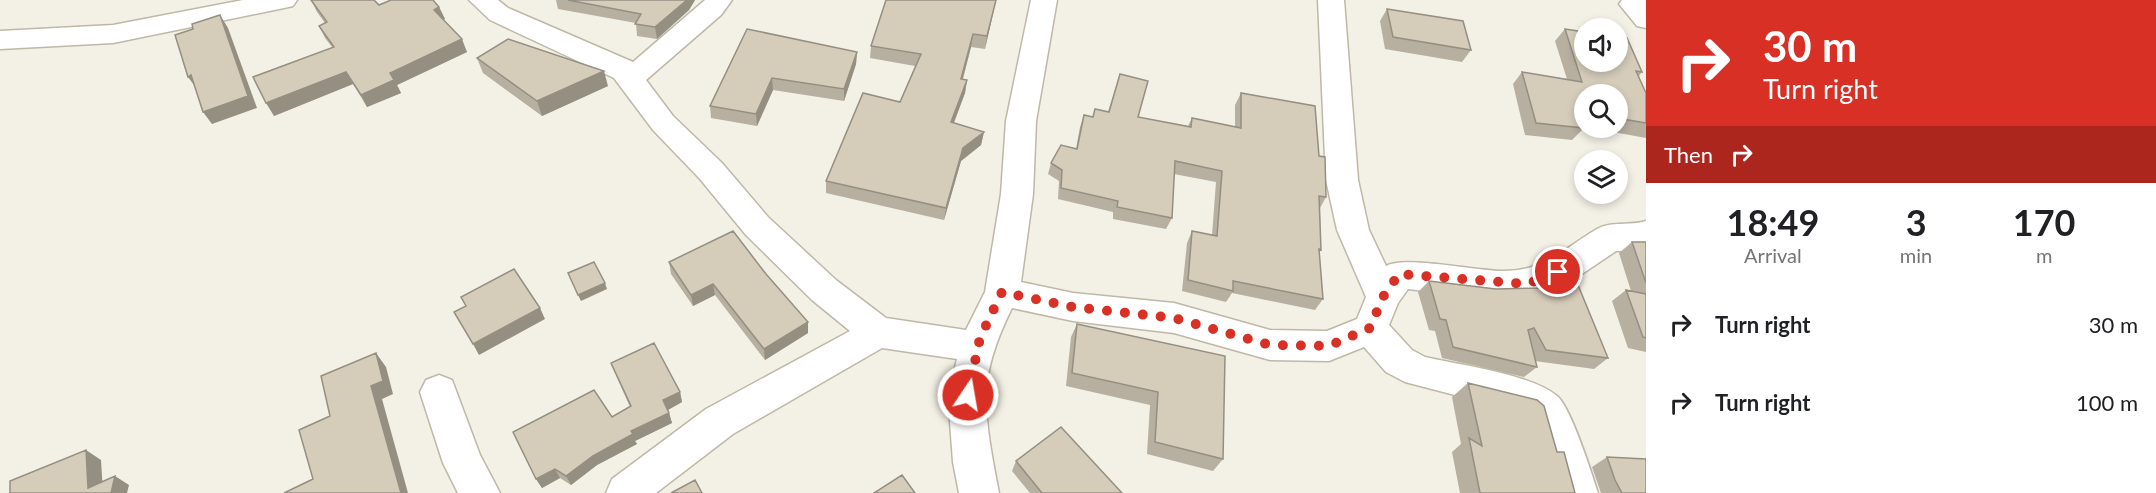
<!DOCTYPE html>
<html lang="en">
<head>
<meta charset="utf-8">
<style>
	body { margin:0; font-family:Lato,sans-serif; background:#f2f2f2; color:#202124; height:100vh; display:flex; flex-direction:column; font-size:22px; white-space:nowrap }
	* { box-sizing:border-box; margin:0 }
	p { font-size:20px; color:#757577 }
	.icon { flex:none; width:33px; height:33px; fill:none; stroke:currentColor; stroke-width:2; stroke-linecap:round; stroke-linejoin:round }
	.map { position:relative; flex:1; overflow:hidden }
	.sheet { display:flex; flex-direction:column; background:#fff; width:510px }
	.sheet>* { flex:none }
	.top-card { background:#d93025; color:#fff; overflow:hidden }
	.controls { position:absolute; left:1574px; top:18px; display:grid; gap:12px }
	.controls a { display:grid; place-items:center; width:54px; height:54px; border-radius:50%; background:#fff; box-shadow:0 3px 9px #0003; font-size:30px }
	.pin { position:absolute; display:grid; place-items:center; width:51px; height:51px; color:#fff; margin:-26px; border:3px solid #fff; border-radius:50%; box-shadow:0 2px 6px #0007 }
	.me { position:absolute; width:66px; margin:-33px; rotate:12deg; stroke-linejoin:round; filter:drop-shadow(0 0 4px #0008) }
	.turn { display:flex; align-items:center; gap:21px; height:126px; padding:0 18px; font-size:27px }
	.turn .icon { width:78px; height:78px; stroke-width:2.5 }
	.turn b { display:block; font-size:42px; line-height:51px }
	.then { display:flex; align-items:center; height:57px; padding:0 18px; background:#0003; gap:12px; font-size:22px }
	.eta { display:flex; justify-content:space-evenly; align-items:center; height:102px; text-align:center }
	.eta b { font-size:36px; font-weight:700; line-height:42px }
	ul { padding:0; list-style:none }
	li { display:flex; align-items:center; gap:18px; height:78px; padding:0 18px }
	li div { flex:1 }
	li b { display:block; font-size:22px }
	li em { font-style:normal }
	main { display:flex; flex:1; min-height:0 }
	.map>svg:first-child { display:block }
	.lines { fill:none; stroke-linecap:round; stroke-linejoin:round }
	.minor-casing { stroke:#beb8a7; stroke-width:3 }
	.minor { fill:#fff; fill-rule:evenodd }
	.wall { fill:#b7afa0 }
	.shaded-wall { fill:#958f82 }
	.building { fill:#d5ccba; stroke:#958f82; stroke-width:1.5 }
	.route { stroke:#d93025; stroke-width:10; stroke-dasharray:0 18 }
</style>
</head>
<body>
<main>
<div class="map">
<svg width="1646" height="493" viewBox="0 0 1646 493">
	<rect width="100%" height="100%" fill="#f3f0e5"/>
	<g class="lines">
		<defs>
			<path id="minor" d="M 243,0 L 297,0 L 293,6 L 284,8 L 113,43 L 0,49 L 0,31 L 113,25 Z
				M 469,0 L 498,0 L 508,8 L 633,62 L 705,0 L 732,0 L 721,15 L 646,80 L 673,116 L 722,163 L 768,217 L 836,280 L 886,318 L 966,330 L 985,292 L 1001,194 L 1006,121 L 1031,0 L 1057,0 L 1036,121 L 1033,194 L 1021,282 L 1073,293 L 1174,303 L 1270,330 L 1327,331 L 1357,319 L 1366,297 L 1337,230 L 1326,180 L 1318,0 L 1344,0 L 1358,180 L 1369,230 L 1386,266 C 1403,255 1477,271 1503,271 C 1546,271 1563,249 1597,229 C 1611,221 1630,226 1646,221 L 1646,248 L 1636,251 L 1616,251 L 1573,280 L 1528,297 L 1484,298 L 1408,289 L 1398,303 L 1389,325 L 1412,350 L 1425,357 C 1460,365 1531,374 1557,396 C 1570,406 1592,474 1598,493 L 1558,493 C 1550,465 1544,429 1520,412 L 1405,382 L 1386,372 L 1364,347 L 1329,361 L 1270,360 L 1174,333 L 1073,321 L 1012,308 C 999,334 986,367 986,397 C 986,428 993,462 999,493 L 959,493 L 953,462 L 948,395 L 957,359 L 882,348 L 733,434 L 656,493 L 606,493 L 612,479 L 706,409 L 850,331 L 812,300 L 746,235 L 700,179 L 653,130 L 614,78 L 490,20 Z
				M 1622,0 L 1646,0 L 1646,28 L 1637,26 L 1619,4 Z
				M 439,375 L 452,380 L 480,455 L 500,493 L 458,493 L 443,463 L 420,392 L 426,380 Z"/>
		</defs>
		<use href="#minor" class="minor-casing"/>
		<use href="#minor" class="minor"/>
	</g>
	<path class="wall" d="M 311,0 L 379,5 L 439,7 L 445,19 L 443,20 L 467,52 L 397,85 L 401,93 L 367,107 L 353,84 L 274,116 L 332,47 L 325,38 L 319,26 L 325,23 L 317,12 Z
		M 556,0 L 695,0 L 689,10 L 657,39 L 637,36 L 636,23 L 558,9 Z
		M 886,0 L 996,0 L 985,49 L 971,47 L 963,79 L 967,80 L 965,93 L 954,123 L 984,132 L 981,145 L 961,161 L 944,220 L 826,193 L 826,181 L 900,102 L 915,66 L 870,58 L 871,46 Z
		M 1387,9 L 1471,50 L 1462,62 L 1385,49 L 1380,21 Z
		M 747,29 L 857,52 L 856,64 L 844,101 L 773,90 L 757,126 L 711,118 L 710,106 Z
		M 1565,29 L 1642,72 L 1639,76 L 1646,123 L 1646,138 L 1591,128 L 1617,128 L 1617,94 L 1584,94 L 1584,126 L 1583,126 L 1584,128 L 1572,140 L 1525,135 L 1513,84 L 1522,72 L 1567,79 L 1555,41 Z
		M 477,58 L 608,86 L 542,116 L 483,73 Z
		M 1120,74 L 1138,117 L 1188,126 L 1192,118 L 1235,127 L 1235,105 L 1241,93 L 1319,156 L 1326,197 L 1320,208 L 1321,250 L 1319,253 L 1323,299 L 1315,310 L 1232,293 L 1226,302 L 1182,291 L 1187,243 L 1192,231 L 1212,235 L 1216,182 L 1174,174 L 1172,218 L 1166,229 L 1113,219 L 1113,212 L 1058,199 L 1059,181 L 1048,174 L 1051,163 L 1076,149 L 1080,127 L 1084,115 L 1093,117 L 1108,112 Z
		M 1632,242 L 1646,242 L 1646,352 L 1628,348 L 1612,301 L 1626,290 L 1631,291 L 1619,253 Z
		M 669,262 L 766,274 L 808,322 L 808,333 L 765,360 L 715,295 L 693,306 L 671,274 Z
		M 1429,281 L 1496,289 L 1540,288 L 1608,358 L 1594,369 L 1535,361 L 1537,367 L 1524,377 L 1442,358 L 1435,331 L 1429,330 L 1418,292 Z
		M 1077,324 L 1225,356 L 1223,459 L 1213,471 L 1147,454 L 1150,405 L 1066,386 L 1071,337 Z
		M 611,363 L 680,392 L 682,402 L 668,410 L 672,423 L 635,441 L 637,444 L 597,465 L 571,485 L 560,478 L 542,488 L 536,479 L 612,417 L 630,407 L 615,373 Z
		M 1468,383 L 1557,452 L 1575,493 L 1460,493 L 1452,452 L 1461,444 L 1452,397 Z
		M 1607,457 L 1646,493 L 1601,493 L 1592,467 Z
		M 1016,461 L 1122,493 L 1030,493 L 1012,471 Z"/>
	<path class="shaded-wall" d="M 687,0 L 695,0 L 689,10 L 657,39 L 655,27 Z
		M 996,0 L 985,49 L 987,36 Z
		M 439,7 L 445,19 L 439,22 L 434,10 Z
		M 220,15 L 228,28 L 257,108 L 212,124 L 203,112 Z
		M 973,34 L 971,47 L 959,92 L 961,79 Z
		M 462,39 L 467,52 L 397,85 L 401,93 L 367,107 L 361,95 L 390,73 Z
		M 857,52 L 856,64 L 844,101 L 844,89 Z
		M 604,71 L 608,86 L 542,116 L 537,101 Z
		M 346,72 L 353,84 L 274,116 L 266,103 Z
		M 191,75 L 197,89 L 188,77 Z
		M 772,78 L 773,90 L 757,126 L 756,114 Z
		M 967,80 L 965,93 L 949,135 L 951,122 Z
		M 984,132 L 981,145 L 961,161 L 944,220 L 946,208 L 963,148 Z
		M 605,283 L 607,289 L 581,301 L 578,295 Z
		M 713,284 L 715,295 L 693,306 L 691,295 Z
		M 540,308 L 545,319 L 479,355 L 473,344 Z
		M 808,322 L 808,333 L 765,360 L 764,349 Z
		M 376,353 L 386,367 L 393,394 L 382,399 L 408,493 L 401,493 L 371,386 Z
		M 680,392 L 682,402 L 666,411 L 663,400 Z
		M 669,413 L 672,423 L 635,441 L 637,444 L 597,465 L 571,485 L 566,476 L 593,456 L 631,431 Z
		M 86,450 L 101,460 L 103,493 L 88,488 Z
		M 555,469 L 560,478 L 542,488 L 536,479 Z
		M 115,476 L 129,485 L 127,493 L 111,493 Z"/>
	<path class="building" d="M 311,0 L 374,0 L 379,5 L 391,0 L 433,0 L 439,7 L 434,10 L 462,39 L 390,73 L 394,80 L 361,95 L 346,72 L 266,103 L 253,77 L 334,47 L 319,26 L 327,22 Z
		M 568,0 L 687,0 L 655,27 L 635,24 L 641,14 Z
		M 886,0 L 996,0 L 987,36 L 973,34 L 961,79 L 967,80 L 951,122 L 984,132 L 963,148 L 946,208 L 826,181 L 863,93 L 900,102 L 921,54 L 871,46 Z
		M 1387,9 L 1463,21 L 1471,50 L 1393,37 Z
		M 220,15 L 248,96 L 203,112 L 191,75 L 188,77 L 175,35 L 193,29 L 192,24 Z
		M 747,29 L 857,52 L 844,89 L 772,78 L 756,114 L 710,106 Z
		M 1565,29 L 1584,32 L 1584,62 L 1617,62 L 1617,37 L 1627,38 L 1642,72 L 1636,71 L 1646,93 L 1646,123 L 1617,118 L 1617,94 L 1584,94 L 1584,112 L 1577,111 L 1584,128 L 1536,123 L 1522,72 L 1582,82 Z
		M 508,39 L 604,71 L 537,101 L 477,58 Z
		M 1120,74 L 1148,81 L 1138,117 L 1191,127 L 1192,118 L 1241,128 L 1241,93 L 1315,106 L 1319,156 L 1325,157 L 1326,197 L 1319,196 L 1321,250 L 1319,249 L 1323,299 L 1233,281 L 1233,291 L 1188,280 L 1192,231 L 1217,236 L 1222,171 L 1175,161 L 1172,218 L 1117,207 L 1118,201 L 1061,188 L 1062,170 L 1051,163 L 1061,145 L 1077,149 L 1084,115 L 1093,117 L 1095,109 L 1109,112 Z
		M 733,231 L 766,274 L 808,322 L 764,349 L 713,284 L 691,295 L 669,262 Z
		M 1632,242 L 1646,242 L 1646,283 Z
		M 594,262 L 605,283 L 578,295 L 568,273 Z
		M 514,269 L 540,308 L 473,344 L 454,312 L 466,306 L 461,297 Z
		M 1429,281 L 1496,289 L 1540,288 L 1556,282 L 1578,285 L 1608,358 L 1546,350 L 1534,328 L 1528,330 L 1537,367 L 1453,347 L 1446,320 L 1440,319 Z
		M 1626,290 L 1646,294 L 1646,338 L 1643,337 Z
		M 1077,324 L 1225,356 L 1223,459 L 1155,442 L 1158,392 L 1072,373 Z
		M 654,343 L 680,392 L 663,400 L 669,413 L 631,431 L 633,434 L 593,456 L 566,476 L 555,469 L 536,479 L 513,432 L 594,390 L 612,417 L 631,406 L 611,363 Z
		M 376,353 L 383,381 L 371,386 L 401,493 L 284,493 L 313,479 L 299,430 L 330,416 L 321,376 Z
		M 1468,383 L 1537,400 L 1544,406 L 1557,452 L 1564,452 L 1575,493 L 1480,493 L 1469,438 L 1482,446 Z
		M 1061,427 L 1122,493 L 1042,493 L 1016,461 Z
		M 86,450 L 88,488 L 115,476 L 111,493 L 10,493 L 10,481 Z
		M 1607,457 L 1646,459 L 1646,493 L 1622,493 L 1615,480 Z
		M 902,475 L 915,493 L 874,493 Z
		M 695,480 L 702,493 L 671,493 Z"/>
	<g class="lines">
		<path class="route" d="M 968,395 L 980,338 L 1002,292 L 1073,307 L 1174,318 L 1270,345 L 1329,346 L 1370,328 L 1383,297 L 1399,274 L 1527,284 L 1558,272"/>
	</g>
</svg>
<div class="controls">
<a><svg class="icon" aria-label="sound" viewBox="0 0 24 24"><path d="M4 9h4l5-4v14l-5-4H4zM17 9q2 3 0 6"/></svg></a>
<a><svg class="icon" aria-label="search" viewBox="0 0 24 24"><circle cx="10" cy="10" r="6"/><path d="M15 15l6 6"/></svg></a>
<a><svg class="icon" aria-label="layers" viewBox="0 0 24 24"><path d="M12 4l9 5-9 5-9-5zM3 14l9 5 9-5"/></svg></a>
</div>
<div class="pin" style="left:1558px;top:272px;background:#d93025"><svg class="icon" aria-label="arrive" viewBox="0 0 24 24"><path d="M6 21V4h12l-3 4 3 4H6"/></svg></div>
<svg class="me" style="left:968px;top:395px" viewBox="-20 -20 40 40"><circle r="17" fill="#d93025" stroke="#fff" stroke-width="3"/><path d="M0-11L8 9 0 5-8 9z" fill="#fff"/></svg>
</div>
<section class="sheet">
<div class="top-card">
<div class="turn"><svg class="icon" aria-label="right" viewBox="0 0 24 24"><path d="M7 20v-9h11M14 6l5 5-5 5"/></svg><div><b>30 m</b>Turn right</div></div>
<div class="then">Then<svg class="icon" aria-label="right" viewBox="0 0 24 24"><path d="M7 20v-9h11M14 6l5 5-5 5"/></svg></div>
</div>
<div class="eta">
<div><b>18:49</b><p>Arrival</p></div>
<div><b>3</b><p>min</p></div>
<div><b>170</b><p>m</p></div>
</div>
<ul>
<li><svg class="icon" aria-label="right" viewBox="0 0 24 24"><path d="M7 20v-9h11M14 6l5 5-5 5"/></svg><div><b>Turn right</b></div><em>30 m</em></li>
<li><svg class="icon" aria-label="right" viewBox="0 0 24 24"><path d="M7 20v-9h11M14 6l5 5-5 5"/></svg><div><b>Turn right</b></div><em>100 m</em></li>
</ul>
</section>
</main>
</body>
</html>
